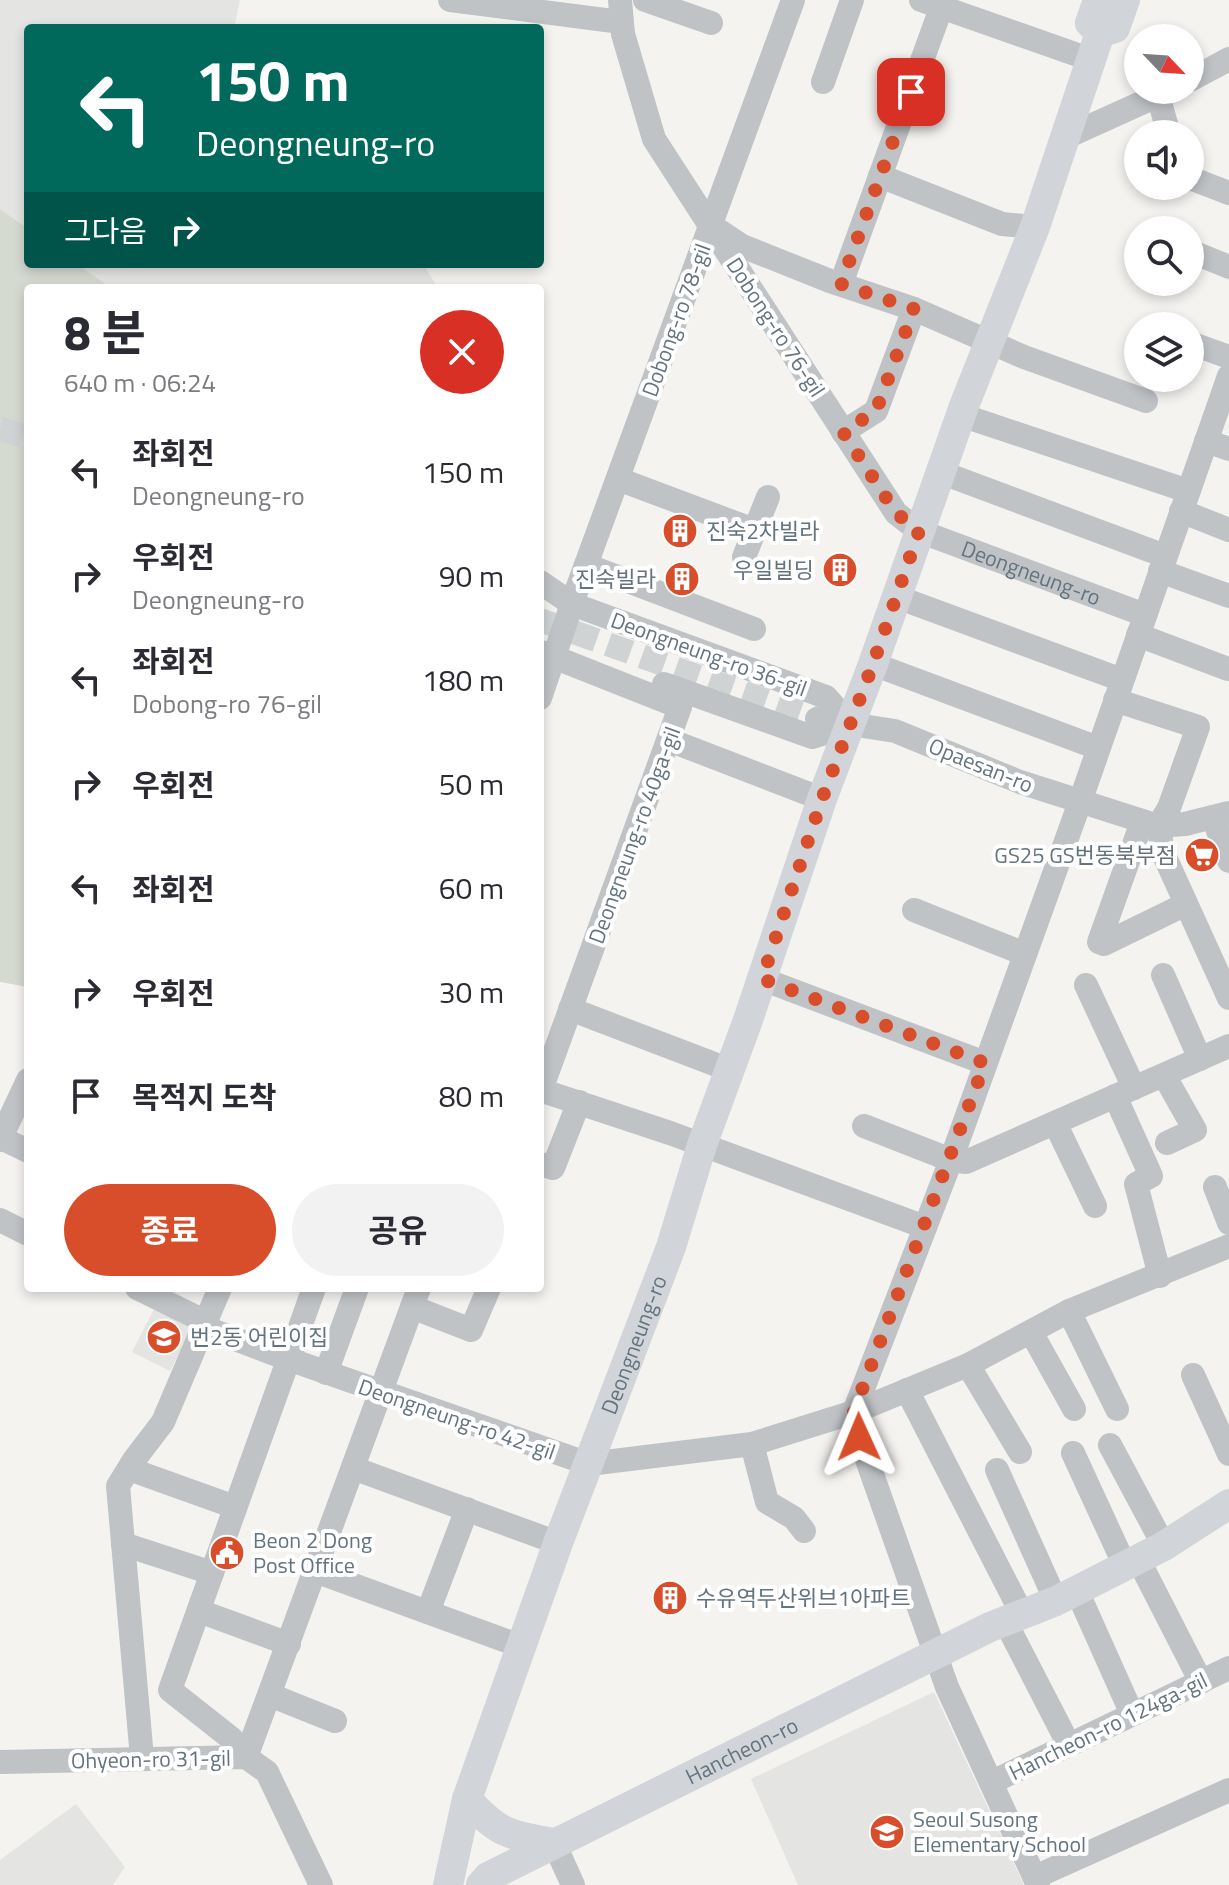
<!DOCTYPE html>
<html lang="ko">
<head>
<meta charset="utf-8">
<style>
	body { margin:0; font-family:"Titillium Web","Noto Sans KR",sans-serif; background:#f2f2f3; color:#2b2b33; height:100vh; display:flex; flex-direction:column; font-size:30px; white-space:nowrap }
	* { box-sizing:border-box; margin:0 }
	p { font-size:26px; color:#7c7c81 }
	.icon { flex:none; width:44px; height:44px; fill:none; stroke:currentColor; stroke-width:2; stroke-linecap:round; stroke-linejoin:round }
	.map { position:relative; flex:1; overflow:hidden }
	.panel { position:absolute; left:24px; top:284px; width:520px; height:1008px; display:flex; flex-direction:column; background:#fff; border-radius:8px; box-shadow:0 4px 12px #0003 }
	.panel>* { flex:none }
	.hud { position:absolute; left:24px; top:24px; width:520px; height:244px; border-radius:8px; box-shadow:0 4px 12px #0003; background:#00695c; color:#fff; overflow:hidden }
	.needle { width:52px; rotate:115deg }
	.fabs { position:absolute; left:1124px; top:24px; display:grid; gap:16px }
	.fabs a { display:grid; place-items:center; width:80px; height:80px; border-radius:50%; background:#fff; box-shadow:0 4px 12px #0003; font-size:40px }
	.pin { position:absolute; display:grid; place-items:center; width:68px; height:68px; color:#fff; margin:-34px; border-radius:16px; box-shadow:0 4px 12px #0006 }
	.me { position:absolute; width:88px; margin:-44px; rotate:359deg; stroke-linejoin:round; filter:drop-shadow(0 0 6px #0008) }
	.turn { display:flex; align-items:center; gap:28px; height:168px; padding:0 40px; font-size:36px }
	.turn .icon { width:104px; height:104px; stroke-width:2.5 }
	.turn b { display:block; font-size:56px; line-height:68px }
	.then { display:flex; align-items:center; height:76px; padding:0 40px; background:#0003; gap:16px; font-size:30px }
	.round { display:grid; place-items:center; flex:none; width:84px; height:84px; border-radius:42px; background:#f2f2f3 }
	.headline { display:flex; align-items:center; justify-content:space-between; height:136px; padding:0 40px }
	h1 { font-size:48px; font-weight:700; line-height:60px }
	.cta { display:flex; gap:16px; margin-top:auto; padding:16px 40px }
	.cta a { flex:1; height:92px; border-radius:48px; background:#d84e2b; color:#fff; font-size:32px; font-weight:700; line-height:92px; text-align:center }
	.cta a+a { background:#f2f2f3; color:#2b2b33 }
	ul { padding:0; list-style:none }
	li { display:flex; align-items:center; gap:24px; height:104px; padding:0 40px }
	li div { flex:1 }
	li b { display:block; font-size:30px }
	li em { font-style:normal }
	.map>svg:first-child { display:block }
	.built { fill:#e4e5e3 }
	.green { fill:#d5dad1 }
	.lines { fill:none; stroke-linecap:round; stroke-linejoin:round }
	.minor-tunnel { stroke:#d0d3d4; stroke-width:24; stroke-dasharray:24 12; stroke-linecap:butt }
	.minor { stroke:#bfc3c6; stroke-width:24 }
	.major { stroke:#d1d5d9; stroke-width:30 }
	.route { stroke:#d84e2b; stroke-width:14; stroke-dasharray:0 25.2 }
	.labels { text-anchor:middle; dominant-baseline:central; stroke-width:8; stroke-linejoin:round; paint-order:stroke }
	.street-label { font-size:22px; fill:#64747f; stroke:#fff }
	.poi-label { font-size:22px; fill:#64747f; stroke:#fff; text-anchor:start }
</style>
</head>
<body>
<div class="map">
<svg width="1229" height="1885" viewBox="0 0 1229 1885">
	<rect width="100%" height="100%" fill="#f4f3f0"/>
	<path class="built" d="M 0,0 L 240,0 L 234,28 L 28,28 L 28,233 L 0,213 Z
		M 72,264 L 423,264 L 438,288 L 106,288 Z
		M 157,1303 L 195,1322 L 170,1371 L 132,1352 Z
		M 934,1692 L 1024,1885 L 798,1885 L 751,1779 Z
		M 76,1804 L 125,1867 L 113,1885 L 0,1885 L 0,1860 Z"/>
	<path class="green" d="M 0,209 L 28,229 L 28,264 L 77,264 L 111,288 L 28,288 L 28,987 L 0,982 Z"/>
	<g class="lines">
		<path class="minor-tunnel" d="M 0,428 L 28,438
			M 540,620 L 817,719"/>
		<g class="minor">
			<path d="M 450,0 L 621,22"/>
			<path id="s1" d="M 620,0 L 623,34 L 654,139 L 896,513 L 919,531 L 1145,615"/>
			<path d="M 645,0 L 711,23"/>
			<path d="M 921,0 L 1092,60"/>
			<path d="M 1190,80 L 1229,59"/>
			<path d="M 823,82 L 852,0"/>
			<path d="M 1158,96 L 1169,134"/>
			<path d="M 1064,138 L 1170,90"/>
			<path d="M 880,176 L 1002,224 L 1035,227"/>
			<path d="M 1190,178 L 1229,193"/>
			<path d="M 718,230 L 742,246 L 830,281 L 914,309 L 1024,357 L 1146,401"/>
			<path d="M 1190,251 L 1229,267"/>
			<path d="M 841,284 L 944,0"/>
			<path d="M 1190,343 L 1229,357"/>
			<path d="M 961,415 L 1188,491"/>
			<path d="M 843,432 L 876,411 L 914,309"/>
			<path d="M 1206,441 L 1229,449"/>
			<path d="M 940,472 L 1165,556"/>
			<path d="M 618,479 L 754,530"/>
			<path d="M 1181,511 L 1229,530"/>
			<path d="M 744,557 L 768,497"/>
			<path d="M 586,565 L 754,629"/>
			<path d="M 1160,571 L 1229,596"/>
			<path d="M 540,582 L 572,604 L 826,697 L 851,725"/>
			<path d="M 897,597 L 1122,680"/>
			<path d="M 1138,635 L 1228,669"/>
			<path d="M 873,664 L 1098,748"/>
			<path d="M 664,684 L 812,737 L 848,726"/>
			<path d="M 540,698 L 576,592 L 793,0"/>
			<path d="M 1115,700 L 1198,727 L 1169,808 L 1158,826 L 1164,855 L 1229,998"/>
			<path d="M 817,719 L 895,731 L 1020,782 L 1158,826 L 1185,824 L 1229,813"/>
			<path d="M 669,740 L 822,799"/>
			<path d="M 1213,817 L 1229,861"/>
			<path d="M 1142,822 L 1099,942 L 1104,944 L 1186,904"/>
			<path d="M 914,910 L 1025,954"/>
			<path d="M 1163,975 L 1200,1059"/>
			<path d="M 762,979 L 985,1063"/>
			<path d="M 1086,985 L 1134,1088"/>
			<path d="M 570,1009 L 730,1070"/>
			<path d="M 1164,1075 L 1195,1130 L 1167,1143"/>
			<path d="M 540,1090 L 670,1133 L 925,1227"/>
			<path d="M 541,1090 L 680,707 L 541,652"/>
			<path d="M 1115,1096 L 1151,1176 L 1136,1184 L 1160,1276"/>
			<path d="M 1055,1123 L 1095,1206"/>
			<path d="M 864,1126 L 951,1160 L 966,1162 L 1229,1046"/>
			<path d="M 1,1138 L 28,1151"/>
			<path d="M 0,1140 L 28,1080"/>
			<path d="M 540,1164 L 553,1168 L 579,1102"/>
			<path d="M 1215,1187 L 1229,1223"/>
			<path d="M 0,1220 L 28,1234"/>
			<path d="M 137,1288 L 196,1317 L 214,1331 L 288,1359 L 589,1464 L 752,1444 L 854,1412 L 968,1365 L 1069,1311 L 1229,1246"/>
			<path d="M 314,1288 L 170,1690 L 232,1739 L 246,1757 L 419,1288"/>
			<path d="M 412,1307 L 471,1330 L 489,1288"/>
			<path d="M 1069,1311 L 1117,1409"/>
			<path d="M 1031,1332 L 1074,1409"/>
			<path d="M 968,1365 L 1020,1452"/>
			<path d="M 326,1373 L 357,1288"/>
			<path d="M 1193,1375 L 1229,1454"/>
			<path d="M 907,1390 L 1022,1614"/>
			<path d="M 752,1444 L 767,1502 L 794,1518 L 804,1531"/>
			<path d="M 1110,1445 L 1164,1546"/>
			<path d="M 1073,1453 L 1125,1566"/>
			<path d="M 353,1468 L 558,1543"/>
			<path d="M 129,1469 L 235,1507"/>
			<path d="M 997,1470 L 1056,1601"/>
			<path d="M 123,1544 L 212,1573"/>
			<path d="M 1138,1559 L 1201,1682"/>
			<path d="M 315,1571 L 523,1647"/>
			<path d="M 1077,1591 L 1132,1714"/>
			<path d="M 199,1611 L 289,1644"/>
			<path d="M 428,1612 L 467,1509"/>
			<path d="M 1005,1621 L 1069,1745"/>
			<path d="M 270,1695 L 335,1721"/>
			<path d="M 142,1758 L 118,1486 L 134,1460 L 163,1422 L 220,1288"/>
			<path d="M 0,1762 L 246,1757 L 267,1772 L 321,1885"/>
			<path d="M 992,1782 L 1229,1668"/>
			<path d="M 554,1843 L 573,1885"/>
			<path d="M 1035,1877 L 1229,1790"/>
			<path d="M 1038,1885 L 947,1687 L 859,1437 L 854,1412 L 951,1160 L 1080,802 L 1229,376"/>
		</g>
		<g class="major">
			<path d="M 1098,0 L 1090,23 L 1100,33"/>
			<path d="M 1100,33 L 1115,28 L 1125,0"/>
			<path d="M 467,1799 C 498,1834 509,1835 554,1843"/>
			<path id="s2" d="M 448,1885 L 467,1799 L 558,1543 L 671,1247 L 702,1145 L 748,1020 L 822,799 L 873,664 L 964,406 L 1035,227 L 1100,33"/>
			<path id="s3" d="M 481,1885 L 488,1877 L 990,1627 L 1056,1601 L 1164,1546 L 1229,1504"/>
		</g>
	</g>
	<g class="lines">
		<path class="route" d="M 859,1437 L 854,1412 L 857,1403 L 985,1063 L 762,979 L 822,799 L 873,664 L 919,531 L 896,513 L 843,432 L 876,411 L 914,309 L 841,284 L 911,92"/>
	</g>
	<defs>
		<symbol id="building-disc" viewBox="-11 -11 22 22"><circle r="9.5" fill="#d84e2b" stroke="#fff"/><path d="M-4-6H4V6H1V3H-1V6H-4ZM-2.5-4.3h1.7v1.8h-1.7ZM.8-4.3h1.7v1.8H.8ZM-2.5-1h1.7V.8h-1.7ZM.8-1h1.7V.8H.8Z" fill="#fff"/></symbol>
		<symbol id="supermarket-disc" viewBox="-11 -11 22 22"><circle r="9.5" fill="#d84e2b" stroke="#fff"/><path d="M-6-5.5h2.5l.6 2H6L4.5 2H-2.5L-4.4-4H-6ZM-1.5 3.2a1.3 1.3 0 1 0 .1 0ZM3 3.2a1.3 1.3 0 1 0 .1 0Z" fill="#fff"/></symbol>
		<symbol id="school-disc" viewBox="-11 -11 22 22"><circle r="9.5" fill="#d84e2b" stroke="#fff"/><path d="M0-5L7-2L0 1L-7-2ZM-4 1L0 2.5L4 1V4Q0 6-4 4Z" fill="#fff"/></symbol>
		<symbol id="civic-disc" viewBox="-11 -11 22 22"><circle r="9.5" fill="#d84e2b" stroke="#fff"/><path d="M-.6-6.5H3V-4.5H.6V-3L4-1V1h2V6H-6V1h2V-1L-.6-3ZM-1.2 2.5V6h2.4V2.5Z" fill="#fff"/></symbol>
	</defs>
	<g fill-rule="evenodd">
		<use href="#building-disc" x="660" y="511" width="40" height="40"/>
		<use href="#building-disc" x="820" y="550" width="40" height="40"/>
		<use href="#building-disc" x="662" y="559" width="40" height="40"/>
		<use href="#supermarket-disc" x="1182" y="835" width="40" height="40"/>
		<use href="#school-disc" x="144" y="1317" width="40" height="40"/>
		<use href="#civic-disc" x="207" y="1533" width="40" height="40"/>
		<use href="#building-disc" x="650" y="1578" width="40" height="40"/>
		<use href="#school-disc" x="867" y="1812" width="40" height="40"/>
	</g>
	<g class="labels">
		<g class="street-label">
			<text transform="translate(676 320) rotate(-70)">Dobong-ro 78-gil</text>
			<text transform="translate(776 327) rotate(57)">Dobong-ro 76-gil</text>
			<text stroke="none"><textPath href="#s1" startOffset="738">Deongneung-ro</textPath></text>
			<text transform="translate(709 654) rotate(20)">Deongneung-ro 36-gil</text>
			<text transform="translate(981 765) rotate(22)">Opaesan-ro</text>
			<text transform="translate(634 835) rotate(-70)">Deongneung-ro 40ga-gil</text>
			<text stroke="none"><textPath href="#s2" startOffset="572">Deongneung-ro</textPath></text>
			<text transform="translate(457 1419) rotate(19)">Deongneung-ro 42-gil</text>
			<text transform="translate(1108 1726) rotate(-26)">Hancheon-ro 124ga-gil</text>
			<text stroke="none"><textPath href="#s3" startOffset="294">Hancheon-ro</textPath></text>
			<text transform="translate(151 1759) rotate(-1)">Ohyeon-ro 31-gil</text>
		</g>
		<g class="poi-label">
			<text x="706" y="531">진숙2차빌라</text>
			<text x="814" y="570" text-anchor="end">우일빌딩</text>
			<text x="656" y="579" text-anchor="end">진숙빌라</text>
			<text x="1176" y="855" text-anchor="end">GS25 GS번동북부점</text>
			<text x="190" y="1337">번2동 어린이집</text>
			<text x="253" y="1540">Beon 2 Dong<tspan x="253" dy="25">Post Office</tspan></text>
			<text x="696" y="1598">수유역두산위브1아파트</text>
			<text x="913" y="1819">Seoul Susong<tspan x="913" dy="25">Elementary School</tspan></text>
		</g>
	</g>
</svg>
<div class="fabs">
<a><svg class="needle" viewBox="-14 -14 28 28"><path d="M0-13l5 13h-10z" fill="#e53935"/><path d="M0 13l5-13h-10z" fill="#7c7c81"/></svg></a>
<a><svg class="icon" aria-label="sound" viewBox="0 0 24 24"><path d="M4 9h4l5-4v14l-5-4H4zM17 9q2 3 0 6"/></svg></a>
<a><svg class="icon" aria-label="search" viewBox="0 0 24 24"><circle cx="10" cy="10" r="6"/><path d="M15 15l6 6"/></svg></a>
<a><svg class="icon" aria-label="layers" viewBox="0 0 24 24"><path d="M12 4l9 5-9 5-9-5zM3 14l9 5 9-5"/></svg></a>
</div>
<div class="pin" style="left:911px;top:92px;background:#d93025"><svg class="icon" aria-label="arrive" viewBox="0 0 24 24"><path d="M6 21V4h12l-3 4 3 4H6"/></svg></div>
<svg class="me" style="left:859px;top:1437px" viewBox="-20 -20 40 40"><path d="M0-17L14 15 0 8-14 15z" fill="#d84e2b" stroke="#fff" stroke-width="4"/></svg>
<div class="hud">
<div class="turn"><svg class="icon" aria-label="left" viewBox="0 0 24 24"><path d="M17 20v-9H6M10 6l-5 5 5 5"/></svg><div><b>150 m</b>Deongneung-ro</div></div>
<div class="then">그다음<svg class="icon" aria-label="right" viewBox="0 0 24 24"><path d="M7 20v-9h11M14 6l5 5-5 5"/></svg></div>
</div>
<section class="panel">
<div class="headline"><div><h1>8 분</h1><p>640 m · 06:24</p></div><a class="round" style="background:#d93025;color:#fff"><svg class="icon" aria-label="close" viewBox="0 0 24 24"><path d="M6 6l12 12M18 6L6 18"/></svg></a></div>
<ul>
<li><svg class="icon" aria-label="left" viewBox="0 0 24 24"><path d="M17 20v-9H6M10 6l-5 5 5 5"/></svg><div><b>좌회전</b><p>Deongneung-ro</p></div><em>150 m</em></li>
<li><svg class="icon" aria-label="right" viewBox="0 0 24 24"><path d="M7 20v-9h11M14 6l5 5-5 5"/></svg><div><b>우회전</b><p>Deongneung-ro</p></div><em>90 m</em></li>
<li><svg class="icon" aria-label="left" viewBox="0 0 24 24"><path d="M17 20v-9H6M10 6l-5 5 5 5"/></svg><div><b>좌회전</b><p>Dobong-ro 76-gil</p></div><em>180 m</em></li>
<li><svg class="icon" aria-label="right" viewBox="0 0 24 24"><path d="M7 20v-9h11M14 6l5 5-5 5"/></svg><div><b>우회전</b></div><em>50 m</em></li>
<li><svg class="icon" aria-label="left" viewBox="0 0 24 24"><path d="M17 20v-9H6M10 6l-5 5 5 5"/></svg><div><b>좌회전</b></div><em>60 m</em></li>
<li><svg class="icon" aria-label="right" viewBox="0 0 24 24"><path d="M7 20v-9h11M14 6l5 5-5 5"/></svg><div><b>우회전</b></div><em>30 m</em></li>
<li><svg class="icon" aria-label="arrive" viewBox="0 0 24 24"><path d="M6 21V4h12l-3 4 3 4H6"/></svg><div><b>목적지 도착</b></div><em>80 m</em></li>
</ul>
<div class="cta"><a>종료</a><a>공유</a></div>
</section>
</div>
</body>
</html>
